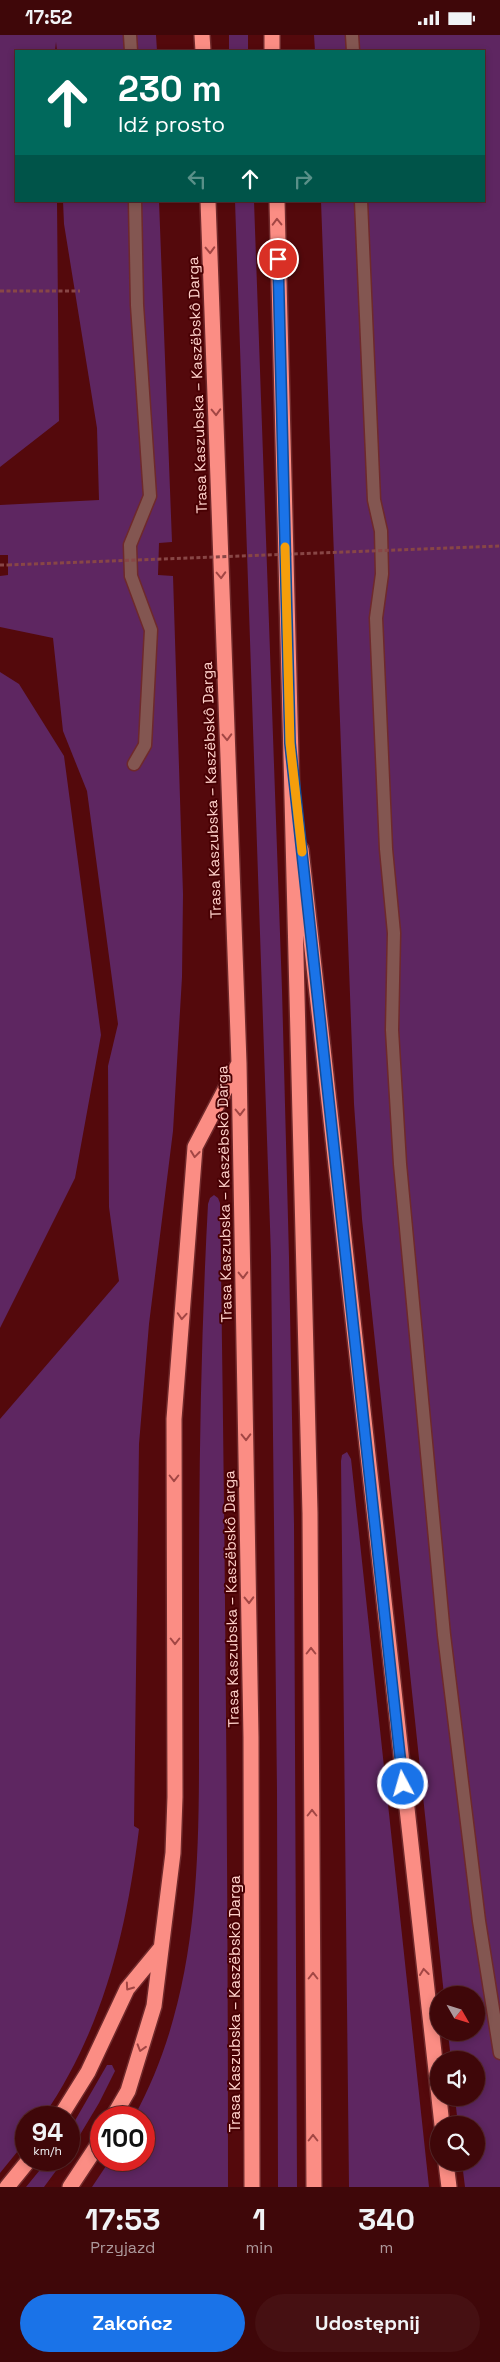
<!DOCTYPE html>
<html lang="pl">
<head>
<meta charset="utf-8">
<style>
	body { margin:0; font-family:"Space Grotesk",sans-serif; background:#461012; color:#f1f3f6; height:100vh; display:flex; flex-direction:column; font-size:19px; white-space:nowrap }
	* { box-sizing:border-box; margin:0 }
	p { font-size:16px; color:#ad999c }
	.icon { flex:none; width:28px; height:28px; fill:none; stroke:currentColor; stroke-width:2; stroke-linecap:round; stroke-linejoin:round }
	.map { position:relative; height:2152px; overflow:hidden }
	.drawer { display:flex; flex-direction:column; background:#3f0709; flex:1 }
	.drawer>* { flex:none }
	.guide { position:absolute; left:15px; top:15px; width:470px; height:152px; border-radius:0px; box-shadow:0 2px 8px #0003,0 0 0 1px #58282a; background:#00695c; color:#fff; overflow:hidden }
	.needle { width:32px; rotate:129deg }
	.fabs { position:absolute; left:430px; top:1951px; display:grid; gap:10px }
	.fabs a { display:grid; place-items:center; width:55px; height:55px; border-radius:50%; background:#3f0709; box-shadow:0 2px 8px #0003,0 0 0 1px #58282a; font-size:25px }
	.speed { position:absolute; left:15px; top:2071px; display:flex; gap:10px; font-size:25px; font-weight:700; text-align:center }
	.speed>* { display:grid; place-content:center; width:65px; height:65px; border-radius:50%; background:#3f0709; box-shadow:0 2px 8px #0003,0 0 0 1px #58282a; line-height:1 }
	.speed small { font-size:12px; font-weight:400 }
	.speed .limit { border:8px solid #d22; background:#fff; color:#111 }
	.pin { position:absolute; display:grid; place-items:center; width:42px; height:42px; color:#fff; margin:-21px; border:2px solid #fff; border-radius:50%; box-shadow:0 1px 5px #0007 }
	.me { position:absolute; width:55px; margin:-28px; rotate:354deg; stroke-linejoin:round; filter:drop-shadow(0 0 4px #0008) }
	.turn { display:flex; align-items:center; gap:18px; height:105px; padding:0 20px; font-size:22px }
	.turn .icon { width:65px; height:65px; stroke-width:2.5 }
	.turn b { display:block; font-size:35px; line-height:42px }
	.lanes { display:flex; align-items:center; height:48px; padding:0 20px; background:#0003; justify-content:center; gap:25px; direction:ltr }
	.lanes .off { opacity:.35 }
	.eta { display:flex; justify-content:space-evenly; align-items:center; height:85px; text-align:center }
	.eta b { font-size:30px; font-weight:700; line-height:35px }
	.primary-button { display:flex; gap:10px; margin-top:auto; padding:10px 20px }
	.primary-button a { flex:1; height:58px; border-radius:30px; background:#1a73e8; color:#fff; font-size:20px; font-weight:700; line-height:58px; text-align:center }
	.primary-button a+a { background:#461012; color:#f1f3f6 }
	.status { display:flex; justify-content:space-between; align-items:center; height:35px; padding:0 25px; background:#3f0709; direction:ltr }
	.status svg { height:14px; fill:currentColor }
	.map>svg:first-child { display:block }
	.green { fill:#5e2661 }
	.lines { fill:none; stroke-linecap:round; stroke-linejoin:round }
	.service-casing { stroke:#6f292b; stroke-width:15 }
	.motorway-casing { stroke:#6f292b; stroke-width:18 }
	.path { stroke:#884646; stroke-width:3; stroke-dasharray:4 2.5; stroke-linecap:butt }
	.service { stroke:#835651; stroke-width:12 }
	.motorway { stroke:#fb8d84; stroke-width:15 }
	.path-bridge { stroke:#884646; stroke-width:3; stroke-dasharray:4 2.5; stroke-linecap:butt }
	.oneway { stroke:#a24644 }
	.route-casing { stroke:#114b97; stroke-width:12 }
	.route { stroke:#1a73e8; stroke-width:9 }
	.slow { stroke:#f59e0b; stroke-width:9 }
	.labels { text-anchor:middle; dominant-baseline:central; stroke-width:4; stroke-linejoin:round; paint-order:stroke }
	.street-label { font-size:15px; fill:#ffd1cb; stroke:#480003 }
</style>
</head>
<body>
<div class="status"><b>17:52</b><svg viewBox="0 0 49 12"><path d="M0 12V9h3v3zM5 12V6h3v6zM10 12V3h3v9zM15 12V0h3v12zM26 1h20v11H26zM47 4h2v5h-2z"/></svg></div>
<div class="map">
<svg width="500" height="2152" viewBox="0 0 500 2152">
	<rect width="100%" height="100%" fill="#54090c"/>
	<path class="green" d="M 0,0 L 156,0 L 157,16 L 57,16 L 56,7 L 55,16 L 16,16 L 16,166 L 57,166 L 59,386 L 0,432 Z
		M 229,0 L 248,0 L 248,16 L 229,16 Z
		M 314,0 L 500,0 L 500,2152 L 465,2152 L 462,2128 L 476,2128 L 476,2090 L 458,2090 L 455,2063 L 476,2062 L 476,2025 L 451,2025 L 448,1998 L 476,1998 L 476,1960 L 444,1960 L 362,1184 L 354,1069 L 321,166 L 484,166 L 484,16 L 315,16 Z
		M 63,166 L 159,166 L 172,507 L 159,508 L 158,540 L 173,541 L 183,859 L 182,942 L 173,1096 L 149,1289 L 139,1409 L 134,1791 L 139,1794 C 126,1899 103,1994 43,2082 L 26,2082 L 26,2106 L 0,2138 L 0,1384 L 119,1246 L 109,1172 L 108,1031 L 118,989 L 87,756 L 63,696 L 53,603 L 0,592 L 0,541 L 8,540 L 8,520 L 0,520 L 0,470 L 99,465 L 97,393 L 64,189 Z
		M 235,166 L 254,166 L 282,955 L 289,1222 L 294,1489 L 297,2152 L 278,2152 L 277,1756 L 271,1221 Z
		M 0,637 L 19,649 L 64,721 L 101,1000 L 75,1143 L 0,1293 Z
		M 214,1160 L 218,1163 L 220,1168 C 225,1496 228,1824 228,2152 L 92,2152 L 110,2125 L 144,2125 L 144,2082 L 134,2082 C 195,1970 199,1846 199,1721 C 199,1667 199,1613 199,1559 C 199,1428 201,1299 208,1169 L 210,1163 Z
		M 347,1417 L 351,1424 L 352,1433 L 429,2152 L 349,2152 L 341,1426 L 342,1420 Z
		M 107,2030 L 112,2030 L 115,2036 L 99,2068 L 69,2118 L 69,2096 Z
		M 48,2125 L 64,2125 L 44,2152 L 26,2152 Z"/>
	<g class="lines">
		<defs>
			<path id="service" d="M 130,0 L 131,16
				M 352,0 L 353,16
				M 361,166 L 374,465 L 381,496 L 382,539 L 376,583 L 386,814 L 394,898 L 392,995 L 400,1129 L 444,1600 L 479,1886 L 500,2018
				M 134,729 L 145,710 L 151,595 L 131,541 L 130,510 L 150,461 L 137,270 L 135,166"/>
			<path id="motorway" d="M 202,0 L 203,16
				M 272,0 L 272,16
				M 208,166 L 239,1028 L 251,1702 L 252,2152
				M 277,166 L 310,1478 L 314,2152
				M 301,814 L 442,2090
				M 60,2082 L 88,2037 L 127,1954 L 160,1914
				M 113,2082 L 128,2056 L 154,1971 L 173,1818 L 175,1762 L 174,1384 L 195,1112 L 238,1030
				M 446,2128 L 449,2152
				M 7,2152 L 29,2125
				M 70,2152 L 101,2105"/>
		</defs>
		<use href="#service" class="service-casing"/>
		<use href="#motorway" class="motorway-casing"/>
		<path class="path" d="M 0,256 L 80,256
			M 0,530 L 8,530"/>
		<use href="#service" class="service"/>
		<use href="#motorway" class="motorway"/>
		<path class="path-bridge" d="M 8,530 L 500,511"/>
	</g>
	<defs><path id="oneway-chevron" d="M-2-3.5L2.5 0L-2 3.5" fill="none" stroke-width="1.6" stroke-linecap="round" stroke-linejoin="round" transform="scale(1.25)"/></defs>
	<g class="oneway">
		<use href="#oneway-chevron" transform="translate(277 187) rotate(-91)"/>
		<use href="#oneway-chevron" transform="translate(210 215) rotate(88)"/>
		<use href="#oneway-chevron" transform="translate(216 377) rotate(88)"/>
		<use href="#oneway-chevron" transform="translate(221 540) rotate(88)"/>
		<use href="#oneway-chevron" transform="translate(227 702) rotate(88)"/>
		<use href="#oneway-chevron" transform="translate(240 1077) rotate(89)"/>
		<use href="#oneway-chevron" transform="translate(195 1119) rotate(97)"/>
		<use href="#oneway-chevron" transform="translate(243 1240) rotate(89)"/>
		<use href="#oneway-chevron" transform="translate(182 1281) rotate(94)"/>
		<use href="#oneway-chevron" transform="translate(246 1402) rotate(89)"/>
		<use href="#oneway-chevron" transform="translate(174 1443) rotate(90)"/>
		<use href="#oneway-chevron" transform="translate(249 1565) rotate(89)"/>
		<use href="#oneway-chevron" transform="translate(175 1606) rotate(90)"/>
		<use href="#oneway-chevron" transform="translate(311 1616) rotate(-90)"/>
		<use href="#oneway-chevron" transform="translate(312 1778) rotate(-90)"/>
		<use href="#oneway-chevron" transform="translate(424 1937) rotate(-97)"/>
		<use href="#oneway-chevron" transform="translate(313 1941) rotate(-90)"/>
		<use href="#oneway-chevron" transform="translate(129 1952) rotate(125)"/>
		<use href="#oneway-chevron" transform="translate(141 2013) rotate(107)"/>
		<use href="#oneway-chevron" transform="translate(313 2103) rotate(-90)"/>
	</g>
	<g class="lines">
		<defs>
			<path id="route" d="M 278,224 L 290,708 L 403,1749"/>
		</defs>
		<use href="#route" class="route-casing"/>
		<use href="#route" class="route"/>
		<path class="slow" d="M 285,512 L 290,708 L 302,817"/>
	</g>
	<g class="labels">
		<g class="street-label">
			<text transform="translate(197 350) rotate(-92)">Trasa Kaszubska – Kaszëbskô Darga</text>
			<text transform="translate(211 755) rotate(-92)">Trasa Kaszubska – Kaszëbskô Darga</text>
			<text transform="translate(224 1159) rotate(-91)">Trasa Kaszubska – Kaszëbskô Darga</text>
			<text transform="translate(231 1564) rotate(-91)">Trasa Kaszubska – Kaszëbskô Darga</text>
			<text transform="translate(234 1969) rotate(-90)">Trasa Kaszubska – Kaszëbskô Darga</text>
		</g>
	</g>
</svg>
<div class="fabs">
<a><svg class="needle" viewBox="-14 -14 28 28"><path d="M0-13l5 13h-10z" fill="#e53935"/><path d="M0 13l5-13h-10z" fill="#ad999c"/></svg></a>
<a><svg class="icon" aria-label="sound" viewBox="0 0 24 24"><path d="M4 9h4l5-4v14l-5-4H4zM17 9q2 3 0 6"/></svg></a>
<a><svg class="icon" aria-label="search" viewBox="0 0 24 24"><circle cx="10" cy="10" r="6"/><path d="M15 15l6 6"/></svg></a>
</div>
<div class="speed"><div>94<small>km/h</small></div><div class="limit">100</div></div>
<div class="pin" style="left:278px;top:224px;background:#d93025"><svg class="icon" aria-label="arrive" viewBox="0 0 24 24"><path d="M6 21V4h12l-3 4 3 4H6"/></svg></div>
<svg class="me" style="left:403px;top:1749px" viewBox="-20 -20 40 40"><circle r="17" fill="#1a73e8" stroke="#fff" stroke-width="3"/><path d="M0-11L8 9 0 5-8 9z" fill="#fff"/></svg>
<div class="guide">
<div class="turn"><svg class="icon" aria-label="ahead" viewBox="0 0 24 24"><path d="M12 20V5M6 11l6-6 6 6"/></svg><div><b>230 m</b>Idź prosto</div></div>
<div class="lanes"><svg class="icon off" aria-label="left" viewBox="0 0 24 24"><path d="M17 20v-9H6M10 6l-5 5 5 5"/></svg><svg class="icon" aria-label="ahead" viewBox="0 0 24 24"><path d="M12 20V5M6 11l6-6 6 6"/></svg><svg class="icon off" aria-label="right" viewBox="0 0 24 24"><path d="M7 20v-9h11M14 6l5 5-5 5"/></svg></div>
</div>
</div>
<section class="drawer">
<div class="eta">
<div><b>17:53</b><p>Przyjazd</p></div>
<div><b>1</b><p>min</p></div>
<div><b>340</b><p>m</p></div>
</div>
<div class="primary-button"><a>Zakończ</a><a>Udostępnij</a></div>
</section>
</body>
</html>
